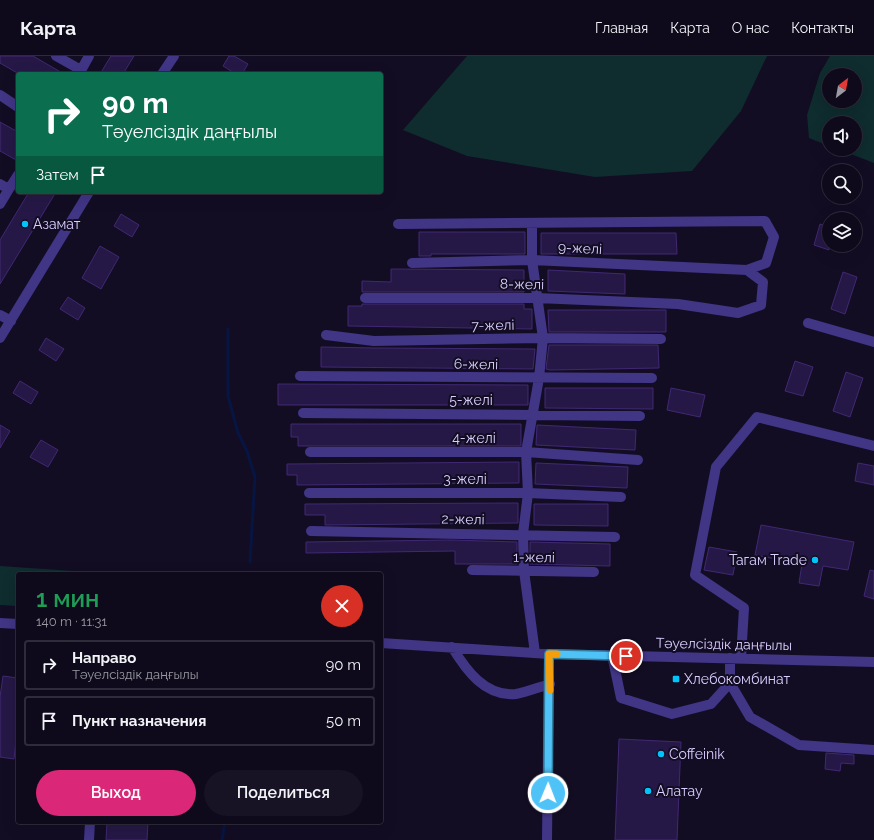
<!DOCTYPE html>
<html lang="ru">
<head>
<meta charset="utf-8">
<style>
	body { margin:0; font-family:Raleway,sans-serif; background:#171324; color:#f1f3f6; height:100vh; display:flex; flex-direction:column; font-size:15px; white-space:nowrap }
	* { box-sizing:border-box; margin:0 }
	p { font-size:13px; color:#9b9aa3 }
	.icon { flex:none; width:22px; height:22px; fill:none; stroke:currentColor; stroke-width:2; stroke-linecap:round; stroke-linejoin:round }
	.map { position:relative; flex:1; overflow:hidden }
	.sheet { position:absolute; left:16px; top:516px; width:367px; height:252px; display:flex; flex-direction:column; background:#0e0a1b; border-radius:4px; box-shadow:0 4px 16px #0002,0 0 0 1px #2e2b3a }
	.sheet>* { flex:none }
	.hud { position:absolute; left:16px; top:16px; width:367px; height:122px; border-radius:4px; box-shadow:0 4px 16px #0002,0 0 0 1px #2e2b3a; background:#0b6e4f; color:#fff; overflow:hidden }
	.needle { width:26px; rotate:31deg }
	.controls { position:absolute; left:822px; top:12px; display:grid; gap:8px }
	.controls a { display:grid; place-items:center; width:40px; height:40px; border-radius:50%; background:#0e0a1b; box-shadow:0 4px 16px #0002,0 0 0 1px #2e2b3a; font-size:20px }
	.pin { position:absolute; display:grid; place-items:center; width:34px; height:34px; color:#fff; margin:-17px; border:2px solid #fff; border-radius:50%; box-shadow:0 1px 4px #0007 }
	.me { position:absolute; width:44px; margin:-22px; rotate:1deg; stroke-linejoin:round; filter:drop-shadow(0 0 3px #0008) }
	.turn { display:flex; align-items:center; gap:14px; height:84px; padding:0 20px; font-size:18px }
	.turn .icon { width:52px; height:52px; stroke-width:2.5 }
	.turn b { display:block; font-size:28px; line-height:34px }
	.then { display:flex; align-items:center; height:38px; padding:0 20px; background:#0003; gap:8px; font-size:15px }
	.round { display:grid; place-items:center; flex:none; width:42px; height:42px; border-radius:21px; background:#171324 }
	.headline { display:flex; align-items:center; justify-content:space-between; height:68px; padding:0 20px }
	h1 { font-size:24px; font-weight:600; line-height:30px; color:#1e9e55 }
	.cta { display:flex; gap:8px; margin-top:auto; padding:8px 20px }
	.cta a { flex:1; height:46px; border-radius:24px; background:#db2777; color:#fff; font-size:16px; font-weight:600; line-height:46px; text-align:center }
	.cta a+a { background:#171324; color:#f1f3f6 }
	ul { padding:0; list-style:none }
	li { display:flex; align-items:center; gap:12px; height:50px; margin:0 8px 6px; padding:0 12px; border:2px solid #2e2b3a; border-radius:4px }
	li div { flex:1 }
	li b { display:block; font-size:15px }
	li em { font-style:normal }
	header { display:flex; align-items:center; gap:24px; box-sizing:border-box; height:56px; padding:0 20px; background:#0e0a1b; border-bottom:1px solid #2e2b3a }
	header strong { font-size:19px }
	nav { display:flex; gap:22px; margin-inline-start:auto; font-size:14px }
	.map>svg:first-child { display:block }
	.green { fill:#0f2c2e; fill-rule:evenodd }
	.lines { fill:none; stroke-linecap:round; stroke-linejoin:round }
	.stream { stroke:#071543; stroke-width:3 }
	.building { fill:#261846; stroke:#402873 }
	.minor { stroke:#413586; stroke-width:10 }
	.route-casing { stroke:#337fa1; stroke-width:10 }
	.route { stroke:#4fc3f7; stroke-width:7 }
	.slow { stroke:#f59e0b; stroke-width:7 }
	.poi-dot { fill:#00c4fa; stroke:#130d24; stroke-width:1.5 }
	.labels { text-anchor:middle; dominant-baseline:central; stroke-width:4; stroke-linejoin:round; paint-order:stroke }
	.poi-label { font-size:14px; fill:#dacfff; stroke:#130d24; text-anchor:start }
	.street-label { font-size:14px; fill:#dacfff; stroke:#130d24 }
</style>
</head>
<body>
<header>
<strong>Карта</strong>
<nav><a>Главная</a><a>Карта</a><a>О нас</a><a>Контакты</a></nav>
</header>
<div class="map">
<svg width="874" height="784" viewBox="0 0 874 784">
	<rect width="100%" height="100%" fill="#130d24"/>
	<path class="green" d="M 467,0 L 767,0 L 741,55 L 692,115 L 595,121 L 467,100 L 403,74 Z
		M 830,0 L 874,0 L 874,107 L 838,93 L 855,93 L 855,67 L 829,67 L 829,90 L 809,82 L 807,59 L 820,17 ZM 829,19 L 855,19 L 855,45 L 829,45 Z
		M 0,510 L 117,518 L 18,518 L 18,550 L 0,549 Z"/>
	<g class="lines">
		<path class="stream" d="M 228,273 L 228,340 L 238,377 L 247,395 L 255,421 L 250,506
			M 222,784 L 225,766"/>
	</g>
	<path class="building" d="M 0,0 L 33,0 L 64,18 L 19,18 L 0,7 Z
		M 111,0 L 134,0 L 123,18 L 100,18 Z
		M 229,0 L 234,0 L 248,8 L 242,18 L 236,18 L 223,10 Z
		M 0,66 L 18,76 L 18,105 L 0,95 Z
		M 29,136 L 56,136 L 0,228 L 0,184 Z
		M 121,158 L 139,169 L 132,181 L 114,170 Z
		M 820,168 L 829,171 L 829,194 L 814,189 Z
		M 419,176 L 525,176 L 525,198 L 431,198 L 431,200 L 419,200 Z
		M 541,177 L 676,177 L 677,198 L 541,198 Z
		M 100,190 L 119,201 L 101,233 L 82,222 Z
		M 391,213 L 524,214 L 524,236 L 362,236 L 362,225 L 391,226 Z
		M 548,214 L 625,218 L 625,238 L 548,235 Z
		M 843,216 L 857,221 L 845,258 L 831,253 Z
		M 68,241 L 85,252 L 78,264 L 60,253 Z
		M 362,248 L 524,248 L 524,253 L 532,253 L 532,273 L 348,270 L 348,250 L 362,250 Z
		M 548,254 L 666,254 L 666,276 L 549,276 Z
		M 46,282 L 64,293 L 56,305 L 39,294 Z
		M 549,289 L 658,289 L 659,312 L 550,314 L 546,313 Z
		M 321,291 L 374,292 L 535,293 L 533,313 L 321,311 Z
		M 795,305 L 813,311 L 803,340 L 785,335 Z
		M 846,316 L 863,322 L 850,361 L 833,355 Z
		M 20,325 L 38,336 L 31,348 L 13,337 Z
		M 278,328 L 528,329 L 528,349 L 278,349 Z
		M 545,332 L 653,332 L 653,353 L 545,352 Z
		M 671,332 L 705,339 L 700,361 L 667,354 Z
		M 291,368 L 521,368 L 521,390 L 298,390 L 298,381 L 291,381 Z
		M 0,369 L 10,375 L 0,392 Z
		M 537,369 L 636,374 L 635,394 L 536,389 Z
		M 41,384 L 58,394 L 48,411 L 30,401 Z
		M 519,406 L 519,427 L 297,429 L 297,419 L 287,419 L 287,408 Z
		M 536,407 L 628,411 L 627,432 L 535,428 Z
		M 858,407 L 874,410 L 874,429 L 855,425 Z
		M 518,447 L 518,467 L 325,469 L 325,459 L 305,459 L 305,448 Z
		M 534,448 L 608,448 L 608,470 L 534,469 Z
		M 761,469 L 854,486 L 848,514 L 823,510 L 819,530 L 799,527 L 802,508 L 755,499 Z
		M 451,484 L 517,486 L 517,508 L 455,508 L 455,495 L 306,497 L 306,486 Z
		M 530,486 L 610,488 L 610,510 L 530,508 Z
		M 709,491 L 737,496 L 733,519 L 704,514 Z
		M 870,514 L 874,515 L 874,543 L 864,540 Z
		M 3,620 L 18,622 L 18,666 L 14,703 L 0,701 L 0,641 Z
		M 619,683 L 681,686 L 677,784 L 615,784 Z
		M 826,697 L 854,699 L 854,708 L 841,707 L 840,715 L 825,713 Z
		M 107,766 L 148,766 L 147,784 L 106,784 Z"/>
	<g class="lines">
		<path class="minor" d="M 56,0 L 81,14
			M 79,18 L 89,0
			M 162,18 L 174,0
			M 0,39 L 18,51
			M 0,128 L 9,133 L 0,148
			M 9,133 L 18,119
			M 532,167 L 532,204 L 543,282 L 539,322 L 526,396 L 528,437 L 523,478 L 524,515 L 535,597
			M 398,168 L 765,165 L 774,181 L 766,207 L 747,214 L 532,204 L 412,207
			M 365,242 L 537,242 L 678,248 L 738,257 L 761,249 L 763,226 L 747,214
			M 0,259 L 11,265
			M 808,267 L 874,286
			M 326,279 L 374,285 L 543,282 L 661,283
			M 0,282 L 89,136
			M 300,320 L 652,322
			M 303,357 L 640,360
			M 310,396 L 526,396 L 638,404
			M 309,437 L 528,437 L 621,441
			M 311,475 L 615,481
			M 472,514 L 594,516
			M 0,567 L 18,568
			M 381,587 L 549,598 L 874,606
			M 452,591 C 466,614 485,641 516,638 C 527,636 539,631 550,628
			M 612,599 L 621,642 L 672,658 L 711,648 L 730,627
			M 730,602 L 730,627 L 750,661 L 799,689 L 874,694
			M 741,602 L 744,552 L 695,519 L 716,411 L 757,361 L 874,390
			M 89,784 L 90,766
			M 547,784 L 549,598"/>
	</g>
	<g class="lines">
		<defs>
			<path id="route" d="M 548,737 L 549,598 L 626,600"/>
		</defs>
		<use href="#route" class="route-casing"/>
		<use href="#route" class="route"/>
		<path class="slow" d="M 550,634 L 549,598 L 557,598"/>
	</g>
	<g class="poi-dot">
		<circle cx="25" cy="168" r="4"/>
		<circle cx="815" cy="504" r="4"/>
		<rect x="672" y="619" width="8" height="8" rx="2"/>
		<circle cx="661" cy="698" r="4"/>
		<circle cx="648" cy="735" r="4"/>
	</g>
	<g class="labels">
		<g class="poi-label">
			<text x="33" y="168">Азамат</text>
			<text x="807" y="504" text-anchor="end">Тагам Trade</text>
			<text x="684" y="623">Хлебокомбинат</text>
			<text x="669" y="698">Coffeinik</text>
			<text x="656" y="735">Алатау</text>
		</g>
		<g class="street-label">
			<text transform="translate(580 192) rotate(3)">9-желі</text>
			<text transform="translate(522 228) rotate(1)">8-желі</text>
			<text transform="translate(493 269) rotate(-1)">7-желі</text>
			<text transform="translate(476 308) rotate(1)">6-желі</text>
			<text x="471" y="344">5-желі</text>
			<text x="474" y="382">4-желі</text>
			<text x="465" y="423">3-желі</text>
			<text transform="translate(463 463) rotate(1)">2-желі</text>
			<text transform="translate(534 501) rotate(1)">1-желі</text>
			<text transform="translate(724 588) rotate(1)">Тәуелсіздік даңғылы</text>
		</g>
	</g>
</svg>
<div class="controls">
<a><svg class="needle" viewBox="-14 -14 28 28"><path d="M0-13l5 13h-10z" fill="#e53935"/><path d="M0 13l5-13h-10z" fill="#9b9aa3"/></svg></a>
<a><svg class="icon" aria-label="sound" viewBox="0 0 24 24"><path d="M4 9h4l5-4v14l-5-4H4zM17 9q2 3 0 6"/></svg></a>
<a><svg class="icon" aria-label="search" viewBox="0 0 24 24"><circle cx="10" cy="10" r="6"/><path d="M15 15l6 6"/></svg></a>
<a><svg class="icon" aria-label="layers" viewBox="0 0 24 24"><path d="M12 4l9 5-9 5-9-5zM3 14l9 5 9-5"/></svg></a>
</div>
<div class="pin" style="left:626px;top:600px;background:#d93025"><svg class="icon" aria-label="arrive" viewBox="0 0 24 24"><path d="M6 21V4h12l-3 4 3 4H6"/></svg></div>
<svg class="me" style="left:548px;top:737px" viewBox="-20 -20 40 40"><circle r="17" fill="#4fc3f7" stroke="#fff" stroke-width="3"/><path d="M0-11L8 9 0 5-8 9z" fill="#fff"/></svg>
<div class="hud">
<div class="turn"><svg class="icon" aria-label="right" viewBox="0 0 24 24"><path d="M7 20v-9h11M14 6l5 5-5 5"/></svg><div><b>90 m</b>Тәуелсіздік даңғылы</div></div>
<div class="then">Затем<svg class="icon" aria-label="arrive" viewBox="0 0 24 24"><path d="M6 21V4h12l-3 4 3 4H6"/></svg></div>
</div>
<section class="sheet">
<div class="headline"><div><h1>1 мин</h1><p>140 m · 11:31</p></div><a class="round" style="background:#d93025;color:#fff"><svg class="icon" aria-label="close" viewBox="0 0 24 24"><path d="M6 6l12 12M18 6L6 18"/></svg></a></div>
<ul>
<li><svg class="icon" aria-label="right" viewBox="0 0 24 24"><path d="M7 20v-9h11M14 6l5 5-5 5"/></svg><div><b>Направо</b><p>Тәуелсіздік даңғылы</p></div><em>90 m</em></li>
<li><svg class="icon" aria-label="arrive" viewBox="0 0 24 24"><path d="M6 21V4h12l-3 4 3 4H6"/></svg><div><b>Пункт назначения</b></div><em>50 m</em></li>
</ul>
<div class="cta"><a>Выход</a><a>Поделиться</a></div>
</section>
</div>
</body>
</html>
